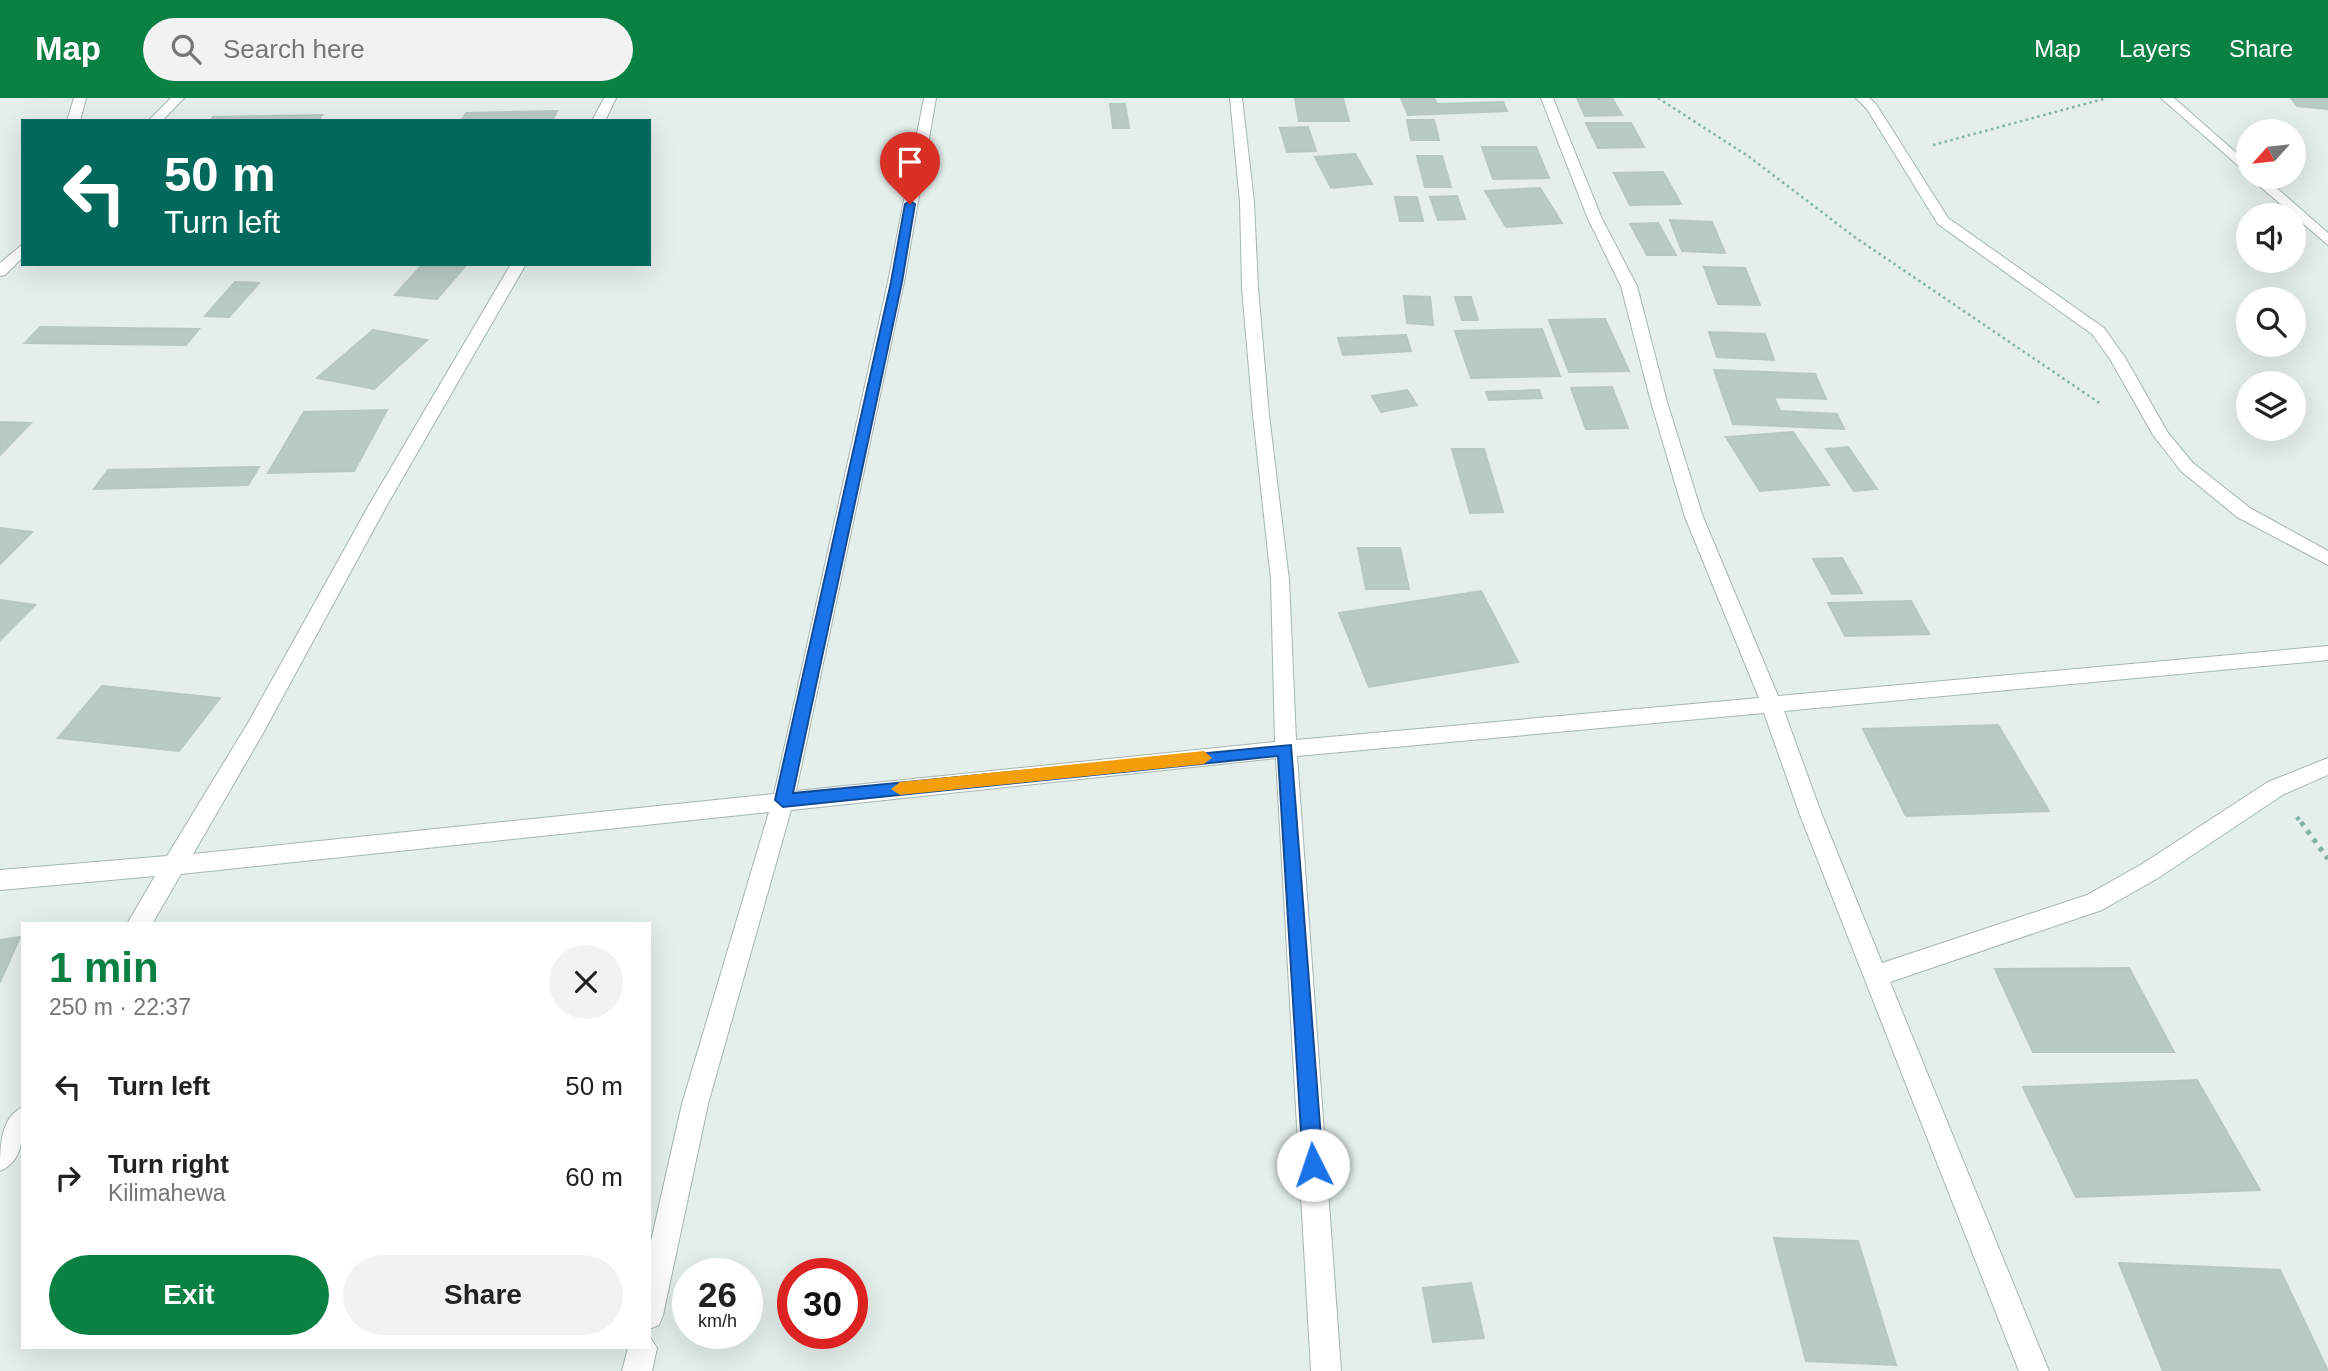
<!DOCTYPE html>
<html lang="en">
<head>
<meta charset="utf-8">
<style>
	body { margin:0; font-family:Arial,sans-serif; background:#f2f2f2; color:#222; height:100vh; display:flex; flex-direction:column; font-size:26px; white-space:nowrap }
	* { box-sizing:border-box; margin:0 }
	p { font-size:23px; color:#767676 }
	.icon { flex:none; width:38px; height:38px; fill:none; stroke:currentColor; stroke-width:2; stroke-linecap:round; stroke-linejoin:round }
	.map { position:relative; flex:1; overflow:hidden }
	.sheet { position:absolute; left:21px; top:824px; width:630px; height:427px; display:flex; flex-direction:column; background:#fff; border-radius:0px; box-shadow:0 7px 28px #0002 }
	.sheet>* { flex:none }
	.top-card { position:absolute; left:21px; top:21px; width:630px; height:147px; border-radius:0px; box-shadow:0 7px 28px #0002; background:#00695c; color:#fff; overflow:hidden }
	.needle { width:46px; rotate:243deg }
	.buttons { position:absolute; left:2236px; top:21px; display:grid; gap:14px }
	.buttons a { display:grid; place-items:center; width:70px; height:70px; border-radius:50%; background:#fff; box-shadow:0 7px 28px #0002; font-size:35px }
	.speed { position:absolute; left:672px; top:1160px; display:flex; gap:14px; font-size:35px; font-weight:700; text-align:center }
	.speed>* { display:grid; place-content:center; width:91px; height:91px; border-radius:50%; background:#fff; box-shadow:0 7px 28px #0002; line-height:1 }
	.speed small { font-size:18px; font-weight:400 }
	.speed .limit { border:10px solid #d22; background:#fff; color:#111 }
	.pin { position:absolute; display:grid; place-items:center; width:60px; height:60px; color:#fff; margin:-72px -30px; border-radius:50% 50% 50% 0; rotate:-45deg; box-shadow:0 0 7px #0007 }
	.pin .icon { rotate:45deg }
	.me { position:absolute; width:77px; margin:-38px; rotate:356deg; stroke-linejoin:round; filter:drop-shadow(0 0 5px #0008) }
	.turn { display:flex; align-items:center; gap:24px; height:147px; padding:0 28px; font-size:32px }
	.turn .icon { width:91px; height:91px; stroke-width:2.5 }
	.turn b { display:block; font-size:49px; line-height:60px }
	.round { display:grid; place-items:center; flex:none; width:74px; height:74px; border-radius:37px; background:#f2f2f2 }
	.head { display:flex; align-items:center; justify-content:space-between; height:119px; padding:0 28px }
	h1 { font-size:42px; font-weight:700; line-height:52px; color:#0b8043 }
	.primary-button { display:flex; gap:14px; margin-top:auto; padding:14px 28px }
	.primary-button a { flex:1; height:80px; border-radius:42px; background:#0b8043; color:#fff; font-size:28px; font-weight:700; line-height:80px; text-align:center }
	.primary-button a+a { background:#f2f2f2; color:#222 }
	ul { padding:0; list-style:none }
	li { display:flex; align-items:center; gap:21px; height:91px; padding:0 28px }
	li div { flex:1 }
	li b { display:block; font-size:26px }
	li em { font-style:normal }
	header { display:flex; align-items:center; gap:42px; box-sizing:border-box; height:98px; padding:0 35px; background:#0b8043; color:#fff }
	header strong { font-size:33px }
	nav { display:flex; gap:38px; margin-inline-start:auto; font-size:24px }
	.search { width:490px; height:63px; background:#f2f2f2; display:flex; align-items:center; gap:18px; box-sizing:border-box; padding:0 24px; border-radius:38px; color:#767676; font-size:26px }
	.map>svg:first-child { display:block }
	.building { fill:#b9c9c3; stroke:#b6c8c1; stroke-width:2 }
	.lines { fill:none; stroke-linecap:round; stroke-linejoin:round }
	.minor-casing { stroke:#a6b6b2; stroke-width:2 }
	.path-far2 { stroke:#83b2a7; stroke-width:2.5; stroke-dasharray:2.5 3.5; stroke-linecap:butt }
	.path-far1 { stroke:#83b2a7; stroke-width:4.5; stroke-dasharray:3.5 4.5; stroke-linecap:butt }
	.path { stroke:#83b2a7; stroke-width:5; stroke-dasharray:4.5 6; stroke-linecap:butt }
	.minor { fill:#fff; fill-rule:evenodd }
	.route { fill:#1a73e8; stroke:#114b97; stroke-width:2 }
	.slow { fill:#f59e0b }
</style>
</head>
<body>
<header>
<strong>Map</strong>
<div class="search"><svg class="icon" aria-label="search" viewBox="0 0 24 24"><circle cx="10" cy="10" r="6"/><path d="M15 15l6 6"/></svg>Search here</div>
<nav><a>Map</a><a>Layers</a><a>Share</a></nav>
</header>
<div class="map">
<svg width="2328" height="1273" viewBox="0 0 2328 1273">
	<rect width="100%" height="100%" fill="#e4eeea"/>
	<path class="building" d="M 1295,0 L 1343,0 L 1349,23 L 1299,23 Z
		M 1401,0 L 1434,0 L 1437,6 L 1503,4 L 1507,13 L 1408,17 Z
		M 1577,0 L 1612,0 L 1622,17 L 1585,18 Z
		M 2291,0 L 2328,0 L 2328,11 L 2297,8 Z
		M 1110,6 L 1125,6 L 1129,30 L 1113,30 Z
		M 557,13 L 552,23 L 461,23 L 466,15 Z
		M 322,17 L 318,23 L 210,23 L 213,19 Z
		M 1407,22 L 1434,22 L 1439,42 L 1411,42 Z
		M 1586,25 L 1631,25 L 1644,49 L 1598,50 Z
		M 1308,29 L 1316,53 L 1287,54 L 1280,30 Z
		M 1482,49 L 1536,49 L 1549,80 L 1493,81 Z
		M 1355,56 L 1372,86 L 1331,90 L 1315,59 Z
		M 1417,58 L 1442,58 L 1451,89 L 1425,89 Z
		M 1663,74 L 1681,106 L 1630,107 L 1614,75 Z
		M 1540,90 L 1562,125 L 1506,129 L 1485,93 Z
		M 1457,98 L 1465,121 L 1438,122 L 1430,99 Z
		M 1395,99 L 1417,99 L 1423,123 L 1400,123 Z
		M 1670,122 L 1712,124 L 1725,155 L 1682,153 Z
		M 1658,125 L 1676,157 L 1647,157 L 1630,126 Z
		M 423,166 L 467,166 L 437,201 L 395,197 Z
		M 1704,169 L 1745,170 L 1760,207 L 1718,206 Z
		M 235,184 L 259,185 L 229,219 L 205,218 Z
		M 1404,198 L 1430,199 L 1433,227 L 1407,225 Z
		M 1455,199 L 1471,199 L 1478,222 L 1462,222 Z
		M 1605,221 L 1629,273 L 1569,274 L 1549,222 Z
		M 40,229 L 199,231 L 186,247 L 25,245 Z
		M 1542,231 L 1560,278 L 1471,280 L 1455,233 Z
		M 373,232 L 427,242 L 374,291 L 317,280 Z
		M 1709,234 L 1765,236 L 1774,262 L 1717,259 Z
		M 1406,237 L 1411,253 L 1343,257 L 1338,240 Z
		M 1714,272 L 1815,276 L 1826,301 L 1774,299 L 1780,313 L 1837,316 L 1844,331 L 1733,326 Z
		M 1612,289 L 1628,330 L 1586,331 L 1571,290 Z
		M 1407,292 L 1417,307 L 1381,314 L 1372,298 Z
		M 1539,292 L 1542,300 L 1489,302 L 1486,294 Z
		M 387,312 L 354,373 L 268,375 L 304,314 Z
		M 0,324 L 31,325 L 0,357 Z
		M 1793,334 L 1829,387 L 1760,393 L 1726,339 Z
		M 1848,349 L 1877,391 L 1854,393 L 1826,351 Z
		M 1452,351 L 1484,351 L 1503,414 L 1470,415 Z
		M 259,369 L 248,387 L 94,391 L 108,372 Z
		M 0,430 L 32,434 L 0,466 Z
		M 1358,450 L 1400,450 L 1409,491 L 1366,491 Z
		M 1842,460 L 1862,495 L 1832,496 L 1813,461 Z
		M 1481,493 L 1518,564 L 1369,589 L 1339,515 Z
		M 0,502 L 35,507 L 0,542 Z
		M 1911,503 L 1929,536 L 1845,538 L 1828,505 Z
		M 102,588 L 220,600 L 179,653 L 58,640 Z
		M 1998,627 L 2049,713 L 1906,718 L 1863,631 Z
		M 20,839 L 0,884 L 0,842 Z
		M 2129,870 L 2174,954 L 2033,954 L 1995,871 Z
		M 2197,982 L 2260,1092 L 2076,1099 L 2023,989 Z
		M 1774,1140 L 1858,1143 L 1896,1267 L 1806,1263 Z
		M 2119,1165 L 2280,1172 L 2328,1273 L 2163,1273 Z
		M 1471,1185 L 1484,1240 L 1433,1244 L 1423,1190 Z"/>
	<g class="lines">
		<defs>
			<path id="minor" d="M 74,0 L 86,0 L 80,23 L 67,23 Z
				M 171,0 L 184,0 L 162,23 L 148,23 Z
				M 604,0 L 616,0 L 605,23 L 592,23 Z
				M 924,0 L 936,0 L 904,184 L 796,693 L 1275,644 L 1271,482 L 1253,317 L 1242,190 L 1240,104 L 1230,0 L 1242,0 L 1254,104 L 1258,190 L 1269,317 L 1289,482 L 1296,642 L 1759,600 L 1685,419 L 1651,304 L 1621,188 L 1588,121 L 1541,0 L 1553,0 L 1602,121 L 1637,188 L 1667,304 L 1703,419 L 1778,598 L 2328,548 L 2328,562 L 1784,613 L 1822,717 L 1882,865 L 2087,797 L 2142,766 L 2268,684 L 2328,660 L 2328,677 L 2284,696 L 2158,780 L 2102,812 L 1890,884 L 2049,1273 L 2019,1273 L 1800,717 L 1764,615 L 1297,658 L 1341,1273 L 1311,1273 L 1276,660 L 791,712 L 708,1006 L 663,1217 L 659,1227 L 649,1231 L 649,1152 L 682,1006 L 769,714 L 181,776 L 152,826 L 127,826 L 155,778 L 0,792 L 0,772 L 167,758 L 248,625 L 369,407 L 511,166 L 526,166 L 387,407 L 262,637 L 193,756 L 774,696 L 888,184 Z
				M 1856,0 L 1869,0 L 1876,6 L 1948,120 L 2104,230 L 2126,261 L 2168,335 L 2193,365 L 2250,410 L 2328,453 L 2328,467 L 2237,419 L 2181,373 L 2153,337 L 2110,261 L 2092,236 L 1938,126 L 1867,11 Z
				M 2161,0 L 2174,0 L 2249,66 L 2249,77 Z
				M 2249,79 L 2264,79 L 2328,135 L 2328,147 Z
				M 23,146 L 23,159 L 5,177 L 0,178 L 0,165 Z
				M 23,1009 C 23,1032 26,1062 0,1073 C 0,1050 0,1019 23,1009 Z
				M 649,1238 L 657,1250 L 652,1273 L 622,1273 L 628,1250 L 649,1250 Z"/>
		</defs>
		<use href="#minor" class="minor-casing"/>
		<path class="path-far2" d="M 1658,0 L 1748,58 L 1856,140 L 2101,306
			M 1933,47 L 2107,0"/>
		<path class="path-far1" d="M 2297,719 L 2302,726"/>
		<path class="path" d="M 2301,724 L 2328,761"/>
		<use href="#minor" class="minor"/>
	</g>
	<path class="route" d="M 910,103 L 915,106 L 902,184 L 793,695 L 1291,647 L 1323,1067 L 1320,1074 L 1313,1077 L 1306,1074 L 1303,1067 L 1278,658 L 783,709 L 775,702 L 891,184 L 905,106 Z"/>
	<path class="slow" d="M 1204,653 L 1212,660 L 1204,666 L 900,697 L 891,691 L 900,684 Z"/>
</svg>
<div class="buttons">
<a><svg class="needle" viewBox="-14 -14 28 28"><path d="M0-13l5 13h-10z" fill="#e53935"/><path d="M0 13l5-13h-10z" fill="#767676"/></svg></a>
<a><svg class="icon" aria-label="sound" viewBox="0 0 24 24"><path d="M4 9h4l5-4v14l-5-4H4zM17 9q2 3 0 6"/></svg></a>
<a><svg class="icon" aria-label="search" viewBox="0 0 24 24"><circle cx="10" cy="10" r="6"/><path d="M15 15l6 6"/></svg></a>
<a><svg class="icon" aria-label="layers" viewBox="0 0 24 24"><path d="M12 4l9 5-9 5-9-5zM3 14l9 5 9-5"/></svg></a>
</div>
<div class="speed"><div>26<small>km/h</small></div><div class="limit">30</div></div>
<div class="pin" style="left:910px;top:106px;background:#d93025"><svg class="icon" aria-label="arrive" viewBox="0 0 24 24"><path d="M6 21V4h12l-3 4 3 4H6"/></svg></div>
<svg class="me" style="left:1313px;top:1067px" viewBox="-20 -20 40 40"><circle r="19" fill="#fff"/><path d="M0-13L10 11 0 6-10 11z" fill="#1a73e8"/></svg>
<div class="top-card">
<div class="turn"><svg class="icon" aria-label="left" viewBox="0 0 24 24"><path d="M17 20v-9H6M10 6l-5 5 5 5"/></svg><div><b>50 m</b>Turn left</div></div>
</div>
<section class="sheet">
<div class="head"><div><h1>1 min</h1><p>250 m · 22:37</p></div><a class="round"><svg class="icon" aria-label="close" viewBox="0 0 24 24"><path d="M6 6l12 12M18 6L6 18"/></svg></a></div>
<ul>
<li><svg class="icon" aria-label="left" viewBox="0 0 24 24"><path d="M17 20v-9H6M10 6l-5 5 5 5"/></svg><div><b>Turn left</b></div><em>50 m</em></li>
<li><svg class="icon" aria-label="right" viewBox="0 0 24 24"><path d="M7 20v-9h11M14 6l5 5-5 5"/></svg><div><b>Turn right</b><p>Kilimahewa</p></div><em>60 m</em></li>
</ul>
<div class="primary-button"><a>Exit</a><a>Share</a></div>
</section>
</div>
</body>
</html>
